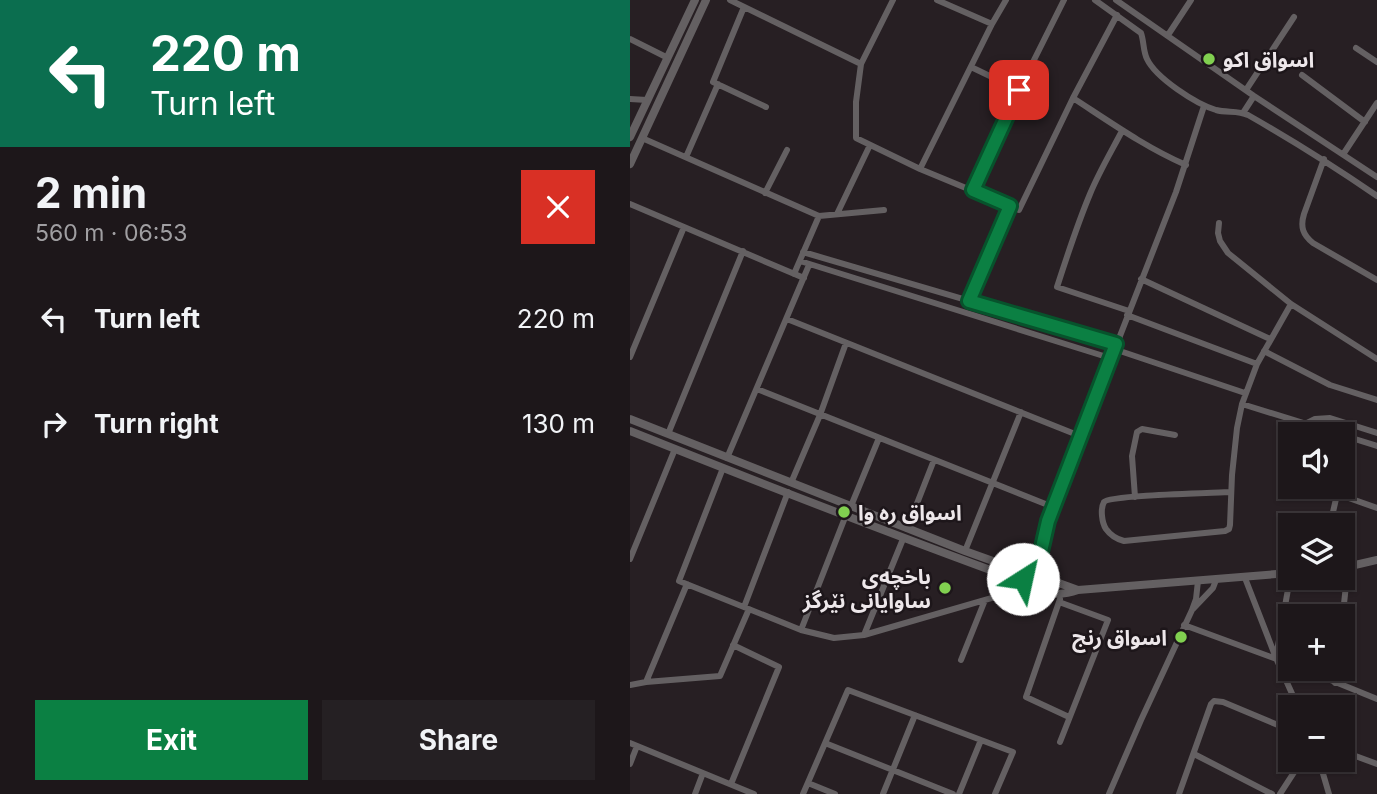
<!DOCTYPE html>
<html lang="en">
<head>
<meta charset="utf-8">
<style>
	body { margin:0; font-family:Inter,"Noto Sans Arabic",sans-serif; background:#252023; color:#f1f3f6; height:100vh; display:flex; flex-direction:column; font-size:26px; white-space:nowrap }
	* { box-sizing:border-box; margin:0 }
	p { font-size:23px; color:#a09fa2 }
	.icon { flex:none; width:38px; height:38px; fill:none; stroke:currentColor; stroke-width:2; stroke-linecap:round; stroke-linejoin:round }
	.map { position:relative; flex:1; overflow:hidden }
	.details { display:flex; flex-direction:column; background:#1d171a; width:630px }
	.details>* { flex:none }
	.guide { background:#0b6e4f; color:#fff; overflow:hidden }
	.controls { position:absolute; left:648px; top:422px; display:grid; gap:14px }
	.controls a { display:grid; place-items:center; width:77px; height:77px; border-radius:0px; background:#1d171a; box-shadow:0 2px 5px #0004,0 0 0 2px #3b3639; font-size:35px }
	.pin { position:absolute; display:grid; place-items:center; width:60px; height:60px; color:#fff; margin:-30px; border-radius:14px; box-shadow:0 4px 10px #0006 }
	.me { position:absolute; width:77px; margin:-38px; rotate:35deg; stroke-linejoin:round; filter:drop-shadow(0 0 5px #0008) }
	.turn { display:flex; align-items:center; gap:24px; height:147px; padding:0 35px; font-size:32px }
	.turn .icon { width:91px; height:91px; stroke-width:2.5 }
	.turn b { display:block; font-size:49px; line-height:60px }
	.round { display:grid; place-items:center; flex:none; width:74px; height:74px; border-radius:0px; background:#252023 }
	.head { display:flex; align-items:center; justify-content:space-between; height:119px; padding:0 35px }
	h1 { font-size:42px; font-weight:700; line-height:52px }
	.action { display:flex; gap:14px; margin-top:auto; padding:14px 35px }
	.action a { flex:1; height:80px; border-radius:0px; background:#0b8043; color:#fff; font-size:28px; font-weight:700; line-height:80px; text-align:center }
	.action a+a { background:#252023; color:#f1f3f6 }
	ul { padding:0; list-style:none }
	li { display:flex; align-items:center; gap:21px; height:105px; padding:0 35px }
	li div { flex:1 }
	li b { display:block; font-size:26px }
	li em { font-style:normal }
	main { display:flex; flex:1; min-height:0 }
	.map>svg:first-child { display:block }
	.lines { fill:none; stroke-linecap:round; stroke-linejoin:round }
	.minor { stroke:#646062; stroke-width:6 }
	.tertiary { stroke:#646062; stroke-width:8 }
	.route-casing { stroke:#07532c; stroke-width:18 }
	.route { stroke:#0b8043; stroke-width:12 }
	.poi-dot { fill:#81d050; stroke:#1d161a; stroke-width:2.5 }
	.labels { text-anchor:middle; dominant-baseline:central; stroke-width:5; stroke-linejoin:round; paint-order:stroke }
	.poi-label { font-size:21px; font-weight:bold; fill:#ede7ea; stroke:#1d161a; text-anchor:start }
</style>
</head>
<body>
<main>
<section class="details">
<div class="guide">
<div class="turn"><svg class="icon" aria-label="left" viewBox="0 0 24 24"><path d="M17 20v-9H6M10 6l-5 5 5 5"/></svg><div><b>220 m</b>Turn left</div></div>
</div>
<div class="head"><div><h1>2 min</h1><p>560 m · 06:53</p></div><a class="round" style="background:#d93025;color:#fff"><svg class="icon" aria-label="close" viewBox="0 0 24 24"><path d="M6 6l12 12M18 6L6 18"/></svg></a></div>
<ul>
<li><svg class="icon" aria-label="left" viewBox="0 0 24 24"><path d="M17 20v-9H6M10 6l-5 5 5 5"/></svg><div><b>Turn left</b></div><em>220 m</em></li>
<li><svg class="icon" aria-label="right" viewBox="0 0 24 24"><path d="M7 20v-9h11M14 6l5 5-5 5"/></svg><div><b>Turn right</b></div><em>130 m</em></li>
</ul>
<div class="action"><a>Exit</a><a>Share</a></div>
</section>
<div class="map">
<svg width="747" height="794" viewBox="0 0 747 794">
	<rect width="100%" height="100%" fill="#271f23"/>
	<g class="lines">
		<path class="minor" d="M 100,0 L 231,64
			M 263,0 L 231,64 L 226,102 L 226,138 L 290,169 L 389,210 L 443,98 L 487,15
			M 307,0 L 362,24
			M 465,0 L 511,33 C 514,41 513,51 517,59 C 526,78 566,104 586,110 C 597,113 608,110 618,115 C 662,140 705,167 747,196
			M 486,0 L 624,96 L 747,177
			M 114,7 L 83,82 L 136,107
			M 538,35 L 561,0
			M 0,39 L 38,58
			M 726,48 L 747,62
			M 341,67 L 389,90
			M 672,75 L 735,122
			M 616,90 L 664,17
			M 443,98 C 480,122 515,147 556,165
			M 0,99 L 17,100
			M 613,113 L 624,96
			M 492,131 C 481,152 469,172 460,194 C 447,225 437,256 427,287 L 499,311
			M 12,138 L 189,216 L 254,210
			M 714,153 L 747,103
			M 56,157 L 88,84
			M 694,159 L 674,214 C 670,227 673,235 683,243 L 747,280
			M 290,169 L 362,24 L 376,0
			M 343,190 L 389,90 L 434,0
			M 135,193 L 157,150
			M 0,204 L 174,278
			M 207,214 L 240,145
			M 589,223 L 588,233 L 590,241 L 598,253 L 661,304 L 747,359
			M 173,252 L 486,344
			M 170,261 L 480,358
			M 164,274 L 189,216
			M 511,279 L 640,339
			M 339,301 L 380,206
			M 497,315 L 627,364
			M 157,319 L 450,436
			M 484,349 L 615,393
			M 634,351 L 700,385 L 747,400
			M 0,357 L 54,227
			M 127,389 L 423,507
			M 612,404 L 709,434
			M 675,424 L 685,419 L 700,418 L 747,433
			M 38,434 L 113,251
			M 712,435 L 747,446
			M 97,458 L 179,265
			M 93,468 L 49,581 L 171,630 L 204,638 L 234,635 L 396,588
			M 651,476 L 660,478
			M 712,476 L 723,438
			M 161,483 L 190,415 L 216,343
			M 685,486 L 747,508
			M 601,492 C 585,493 480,495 474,502 C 470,509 472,523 476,529 C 481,536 486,539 494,541 L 595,531 L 599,529 L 600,525 L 602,475 L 607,428 L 612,404 L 627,364 L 661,304
			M 505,497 L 502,456 L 507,432 L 512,429 L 545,435
			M 221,506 L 249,438
			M 700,525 L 709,486
			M 277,529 L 304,460
			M 335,551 L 391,412
			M 0,559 L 45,449
			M 406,569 L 418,521 L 546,192 L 574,106
			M 615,578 L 646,658 L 668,707
			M 430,599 L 396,697 L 439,717
			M 429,602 L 478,620 L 430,742
			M 114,607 L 158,492
			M 563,609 L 583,588 L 586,580
			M 712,622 L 718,567
			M 554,625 L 660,664
			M 171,630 L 216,515
			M 234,635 L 273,539
			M 646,657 L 660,578
			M 331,660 L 355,600
			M 671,668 L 747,699
			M 16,682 L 57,584
			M 705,683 L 707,668
			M 0,685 L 16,682 L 90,676 L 119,609
			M 0,743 L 124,794
			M 195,743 L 323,794
			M 712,751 L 747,764
			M 564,754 L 642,794
			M 689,760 L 699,794
			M 0,764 L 7,746
			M 178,783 L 205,794
			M 101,784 L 149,667 L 103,645
			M 65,794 L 73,773
			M 173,794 L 218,690 L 383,752 L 365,794
			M 253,794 L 285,715
			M 329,794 L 351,740
			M 479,794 L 511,720 L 562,610 L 566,599 L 568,581
			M 549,794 L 581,704 L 584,701 L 593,702 L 660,730
			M 650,794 L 672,760"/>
		<path class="tertiary" d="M 0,137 L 65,0
			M 0,164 L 76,0
			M 0,419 L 335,551 L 396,573
			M 0,431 C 130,483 261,534 393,582
			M 712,568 L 747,560
			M393 580a11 11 0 1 1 22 0a11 11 0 1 1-22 0Z
			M 415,578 L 448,590
			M 409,591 C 423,595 434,595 448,590 L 660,573"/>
	</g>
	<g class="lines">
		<defs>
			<path id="route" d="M 389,90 L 343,190 L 380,206 L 339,301 L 486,344 L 418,521 L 407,569 L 398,571 L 393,579"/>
		</defs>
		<use href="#route" class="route-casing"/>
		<use href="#route" class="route"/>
	</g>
	<g class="poi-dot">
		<circle cx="579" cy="59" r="7"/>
		<circle cx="214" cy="512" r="7"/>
		<circle cx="315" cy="588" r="7"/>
		<circle cx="551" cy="637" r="7"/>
	</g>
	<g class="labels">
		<g class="poi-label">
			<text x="593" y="59">اسواق اكو</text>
			<text x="228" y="512">اسواق ره وا</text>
			<text x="301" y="576" text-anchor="end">باخچەی<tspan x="301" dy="24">ساوایانی نێرگز</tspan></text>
			<text x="537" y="637" text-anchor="end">اسواق رنج</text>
		</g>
	</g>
</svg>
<div class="controls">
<a><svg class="icon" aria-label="sound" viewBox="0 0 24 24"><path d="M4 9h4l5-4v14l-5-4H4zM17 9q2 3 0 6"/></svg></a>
<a><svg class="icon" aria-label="layers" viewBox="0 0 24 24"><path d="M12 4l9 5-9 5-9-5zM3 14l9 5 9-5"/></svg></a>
<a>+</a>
<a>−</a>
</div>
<div class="pin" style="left:389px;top:90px;background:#d93025"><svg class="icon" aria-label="arrive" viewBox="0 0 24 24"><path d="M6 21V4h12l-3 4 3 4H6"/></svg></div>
<svg class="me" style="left:393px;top:579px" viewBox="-20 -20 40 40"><circle r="19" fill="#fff"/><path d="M0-13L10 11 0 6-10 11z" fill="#0b8043"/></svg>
</div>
</main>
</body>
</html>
